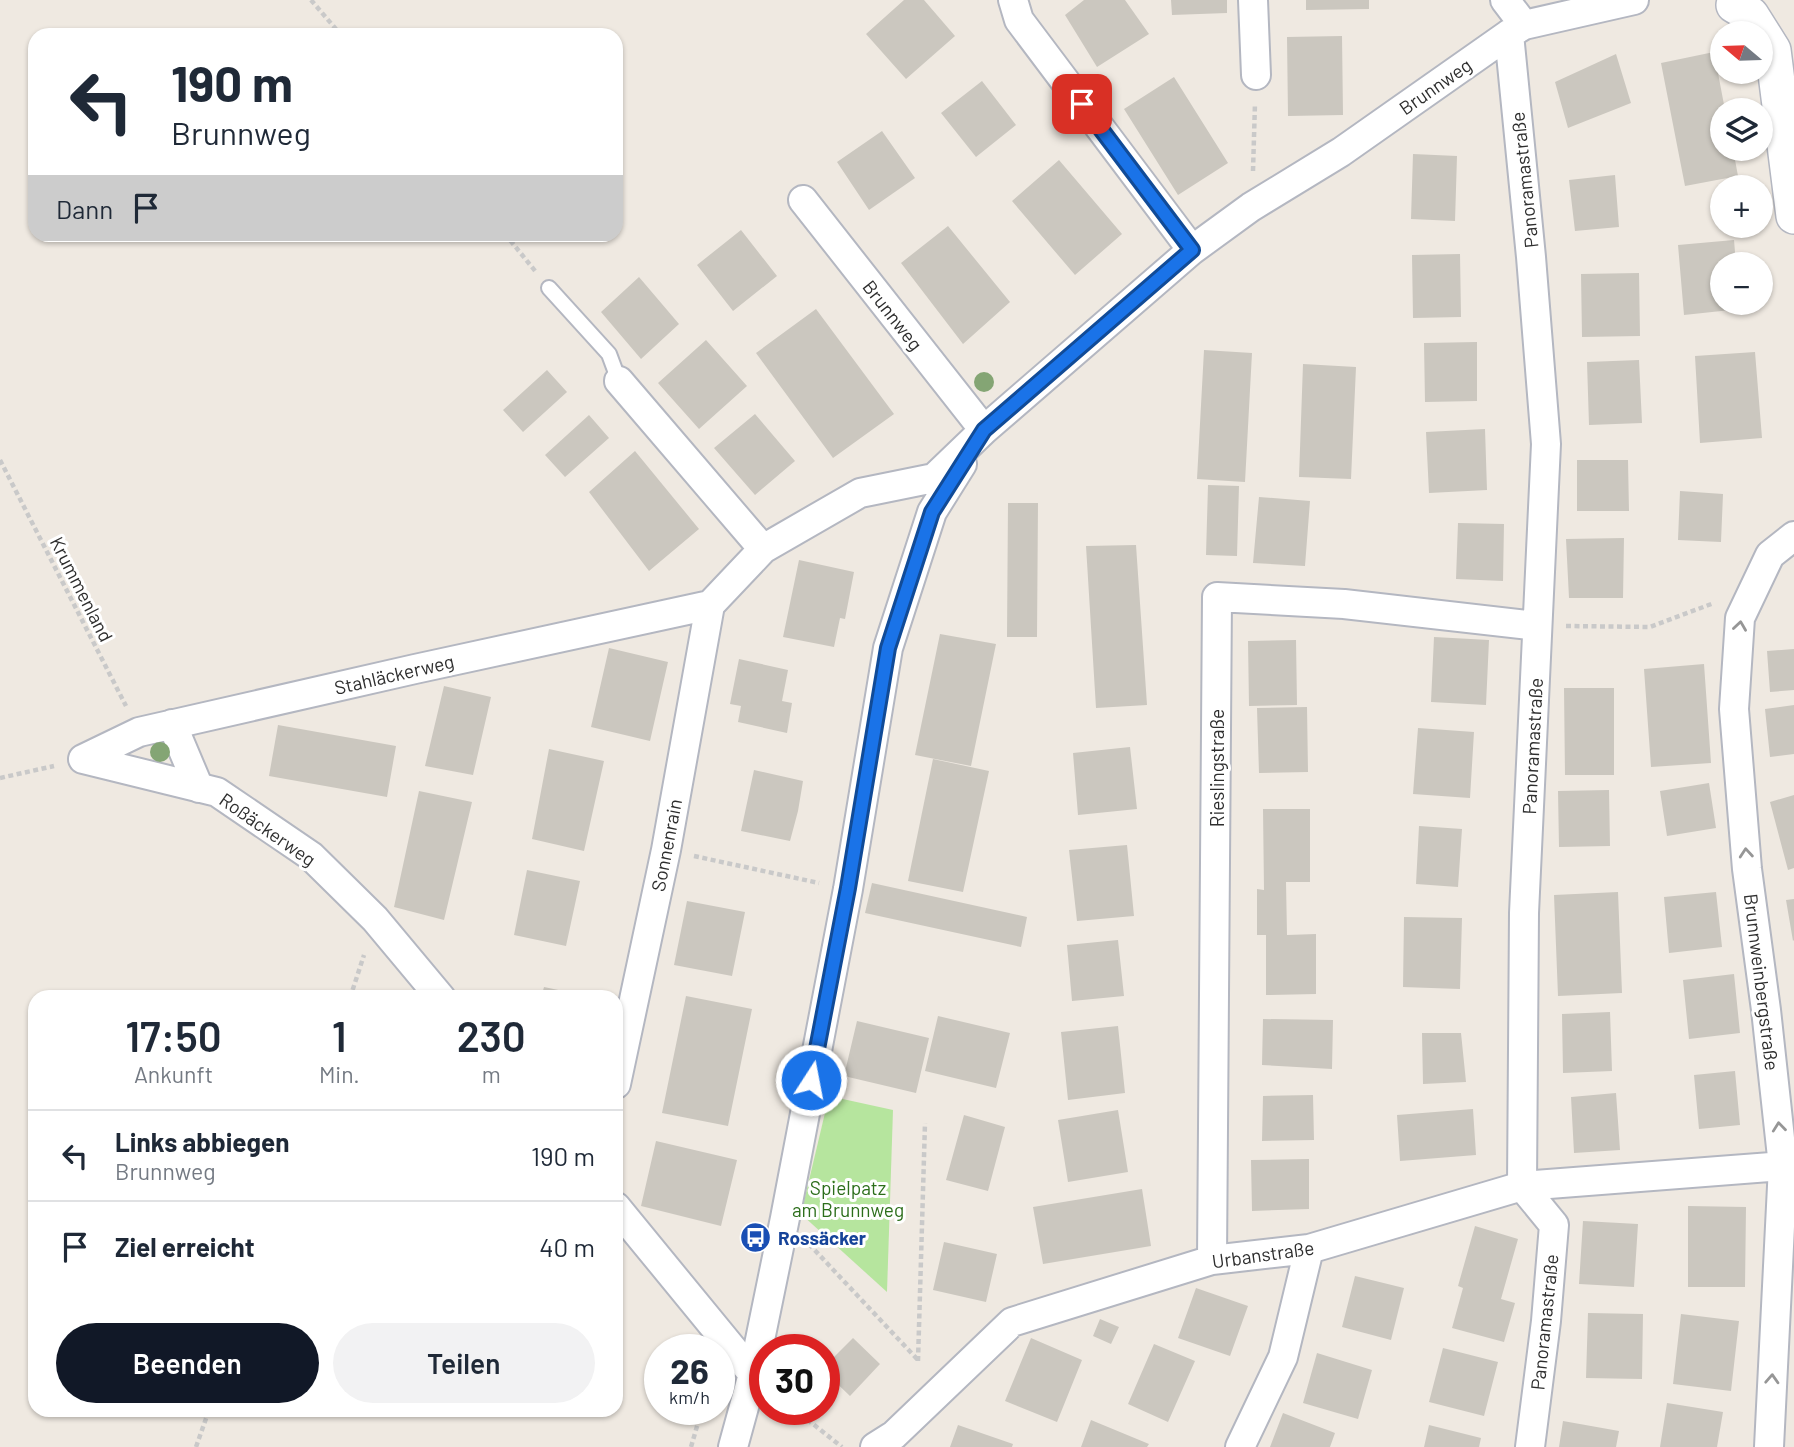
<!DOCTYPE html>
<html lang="de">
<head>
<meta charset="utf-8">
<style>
	body { margin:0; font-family:Barlow,sans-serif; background:#f2f2f3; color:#1f2937; height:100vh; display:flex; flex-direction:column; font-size:26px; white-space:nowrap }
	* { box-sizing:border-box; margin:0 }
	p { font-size:23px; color:#747a83 }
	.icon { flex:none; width:38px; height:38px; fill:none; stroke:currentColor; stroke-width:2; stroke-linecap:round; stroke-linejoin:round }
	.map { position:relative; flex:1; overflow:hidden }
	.sheet { position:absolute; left:28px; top:990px; width:595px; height:427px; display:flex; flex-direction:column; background:#fff; border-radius:21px; box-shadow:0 2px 5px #0004 }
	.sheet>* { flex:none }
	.hud { position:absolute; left:28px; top:28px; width:595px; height:214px; border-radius:21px; box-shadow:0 2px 5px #0004; background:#fff; color:#1f2937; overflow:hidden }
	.needle { width:46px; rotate:289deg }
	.buttons { position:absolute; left:1710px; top:21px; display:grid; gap:14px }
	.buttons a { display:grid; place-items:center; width:63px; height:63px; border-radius:50%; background:#fff; box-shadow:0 2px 5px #0004; font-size:35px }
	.speed { position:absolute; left:644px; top:1334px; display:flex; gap:14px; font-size:35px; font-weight:700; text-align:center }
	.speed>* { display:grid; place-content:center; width:91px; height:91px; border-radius:50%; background:#fff; box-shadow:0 2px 5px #0004; line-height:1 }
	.speed small { font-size:18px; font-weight:400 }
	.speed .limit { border:10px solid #d22; background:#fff; color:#111 }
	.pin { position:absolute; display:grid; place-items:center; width:60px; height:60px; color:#fff; margin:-30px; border-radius:14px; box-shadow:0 4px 10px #0006 }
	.me { position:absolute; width:77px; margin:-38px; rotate:11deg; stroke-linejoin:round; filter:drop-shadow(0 0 5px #0008) }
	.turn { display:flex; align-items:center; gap:24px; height:147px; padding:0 28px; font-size:32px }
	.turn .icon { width:91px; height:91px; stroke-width:2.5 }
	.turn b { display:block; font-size:49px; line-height:60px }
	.then { display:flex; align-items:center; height:66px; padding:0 28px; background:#0003; gap:14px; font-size:26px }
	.eta { display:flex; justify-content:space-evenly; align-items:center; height:119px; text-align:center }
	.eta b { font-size:42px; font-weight:600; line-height:49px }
	.action { display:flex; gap:14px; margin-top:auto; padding:14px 28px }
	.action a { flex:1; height:80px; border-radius:42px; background:#111827; color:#fff; font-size:28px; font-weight:600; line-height:80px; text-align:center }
	.action a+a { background:#f2f2f3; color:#1f2937 }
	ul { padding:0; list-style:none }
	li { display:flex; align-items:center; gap:21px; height:91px; padding:0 28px; border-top:2px solid #e0e1e3 }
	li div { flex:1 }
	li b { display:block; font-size:26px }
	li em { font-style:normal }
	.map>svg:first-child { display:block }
	.green { fill:#b6e59e }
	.building { fill:#cbc7bf }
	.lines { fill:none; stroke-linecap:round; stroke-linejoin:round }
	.service-casing { stroke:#b4b7c1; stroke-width:18 }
	.minor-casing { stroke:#b4b7c1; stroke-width:32 }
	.tertiary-casing { stroke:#b4b7c1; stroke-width:38 }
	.path { stroke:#c9c9c9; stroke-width:4.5; stroke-dasharray:5 3.5; stroke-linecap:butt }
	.service { stroke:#fff; stroke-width:14 }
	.minor { stroke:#fff; stroke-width:28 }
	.tertiary { stroke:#fff; stroke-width:35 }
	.tree { fill:#84a574 }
	.oneway { stroke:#969696 }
	.route-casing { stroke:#114b97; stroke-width:18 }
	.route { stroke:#1a73e8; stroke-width:12 }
	.labels { text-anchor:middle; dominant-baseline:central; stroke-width:6; stroke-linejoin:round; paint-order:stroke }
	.street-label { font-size:19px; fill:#2e2e2e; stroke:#fff }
	.park-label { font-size:19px; fill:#2c6e1b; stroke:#fff }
	.transit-label { font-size:19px; font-weight:bold; fill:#164399; stroke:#fff; text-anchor:start }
</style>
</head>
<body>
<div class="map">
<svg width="1794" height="1447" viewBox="0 0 1794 1447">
	<rect width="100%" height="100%" fill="#efe9e1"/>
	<path class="green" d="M 829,1096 L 893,1110 L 887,1292 L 801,1214 Z"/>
	<path class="building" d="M 904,0 L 924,0 L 955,36 L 906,79 L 866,34 Z
		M 1084,0 L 1125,0 L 1149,34 L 1097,67 L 1065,15 Z
		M 1171,0 L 1227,0 L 1227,13 L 1172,15 Z
		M 1306,0 L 1369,0 L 1369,9 L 1306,10 Z
		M 1342,36 L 1343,115 L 1288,116 L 1287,37 Z
		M 1714,52 L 1725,110 L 1722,110 L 1722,149 L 1733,149 L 1738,176 L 1685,186 L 1661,63 Z
		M 1616,54 L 1631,103 L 1568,128 L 1555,82 Z
		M 1174,77 L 1228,163 L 1178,195 L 1124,109 Z
		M 982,81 L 1016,125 L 976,157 L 941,113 Z
		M 882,131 L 915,178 L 869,210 L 837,162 Z
		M 1413,154 L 1457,156 L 1455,221 L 1411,219 Z
		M 1059,160 L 1122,234 L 1075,275 L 1012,201 Z
		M 1615,175 L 1619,227 L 1575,231 L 1569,180 Z
		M 948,226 L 1010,302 L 963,344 L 901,263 Z
		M 741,230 L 777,276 L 733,311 L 697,265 Z
		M 1734,240 L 1736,264 L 1722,264 L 1722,303 L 1739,303 L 1740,309 L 1684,315 L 1678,245 Z
		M 1460,254 L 1461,317 L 1413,318 L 1412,255 Z
		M 1639,273 L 1640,336 L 1582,337 L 1581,274 Z
		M 639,277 L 679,324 L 641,359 L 601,312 Z
		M 816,309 L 894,414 L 833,458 L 756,353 Z
		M 706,340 L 747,386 L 699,429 L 658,383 Z
		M 1477,342 L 1477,401 L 1425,402 L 1424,343 Z
		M 1204,350 L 1252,353 L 1245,482 L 1197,479 Z
		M 1755,352 L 1762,438 L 1700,443 L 1695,356 Z
		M 1639,360 L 1642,423 L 1589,425 L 1587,362 Z
		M 1303,364 L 1356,367 L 1351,479 L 1299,477 Z
		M 547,370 L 567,392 L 523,432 L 503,410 Z
		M 755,414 L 795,461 L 755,495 L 714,448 Z
		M 589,415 L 609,438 L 565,477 L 545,455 Z
		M 1485,429 L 1487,490 L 1429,493 L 1426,432 Z
		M 635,451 L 699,529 L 649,571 L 589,492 Z
		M 1577,460 L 1628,460 L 1629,511 L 1577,511 Z
		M 1208,485 L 1239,486 L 1237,556 L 1206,555 Z
		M 1680,491 L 1723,494 L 1721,542 L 1678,540 Z
		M 1259,497 L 1310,501 L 1305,566 L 1253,563 Z
		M 1008,503 L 1038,503 L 1037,637 L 1007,637 Z
		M 1458,523 L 1504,524 L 1503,581 L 1456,579 Z
		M 1624,538 L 1623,598 L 1569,598 L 1566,539 Z
		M 1136,545 L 1147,705 L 1096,708 L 1086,546 Z
		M 799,560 L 854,572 L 845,619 L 840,618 L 834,647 L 783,637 Z
		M 940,634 L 996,644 L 971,766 L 915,755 Z
		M 1434,637 L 1489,640 L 1486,705 L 1431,702 Z
		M 1296,640 L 1297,705 L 1249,706 L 1248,641 Z
		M 609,648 L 668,662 L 650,741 L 591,727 Z
		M 1794,649 L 1794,690 L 1770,692 L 1767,651 Z
		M 739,659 L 788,670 L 782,701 L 792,703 L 787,733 L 738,722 L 741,706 L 730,704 Z
		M 1704,664 L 1711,763 L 1651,767 L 1644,669 Z
		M 444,686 L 491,697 L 473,775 L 425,766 Z
		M 1564,688 L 1614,688 L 1614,775 L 1565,775 Z
		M 1794,705 L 1794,754 L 1770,757 L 1765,709 Z
		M 1307,707 L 1308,772 L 1259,773 L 1257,708 Z
		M 278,725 L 396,746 L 387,797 L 269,776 Z
		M 1418,728 L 1474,732 L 1470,798 L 1413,794 Z
		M 1130,747 L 1137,809 L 1078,815 L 1073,753 Z
		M 549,749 L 604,761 L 584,851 L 532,839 Z
		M 933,759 L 989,771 L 963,892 L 908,881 Z
		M 754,770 L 803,781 L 798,811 L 790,841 L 741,831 Z
		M 1709,783 L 1716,828 L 1667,836 L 1660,791 Z
		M 1609,790 L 1610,846 L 1559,847 L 1558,791 Z
		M 419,791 L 472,802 L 444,920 L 394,907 Z
		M 1794,795 L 1794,868 L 1788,870 L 1770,802 Z
		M 1263,809 L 1310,809 L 1310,882 L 1286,882 L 1287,935 L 1316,934 L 1316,994 L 1266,995 L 1266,935 L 1257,935 L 1257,889 L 1264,890 Z
		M 1419,826 L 1462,829 L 1458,887 L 1416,884 Z
		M 1127,845 L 1134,916 L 1077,921 L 1069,850 Z
		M 527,870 L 580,881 L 566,946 L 514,935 Z
		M 872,883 L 1027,917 L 1021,947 L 865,913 Z
		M 1618,892 L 1622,993 L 1558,996 L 1554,895 Z
		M 1716,892 L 1722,947 L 1669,953 L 1664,897 Z
		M 1794,899 L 1794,940 L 1793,941 L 1786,900 Z
		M 687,901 L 745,912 L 732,976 L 674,965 Z
		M 1404,917 L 1462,918 L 1460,989 L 1403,987 Z
		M 1118,940 L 1124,996 L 1072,1001 L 1067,945 Z
		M 1734,974 L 1740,1033 L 1689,1039 L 1683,980 Z
		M 544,987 L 587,996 L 587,998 L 541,998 Z
		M 686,996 L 752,1009 L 728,1126 L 662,1113 Z
		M 1610,1012 L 1612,1071 L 1563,1073 L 1562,1014 Z
		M 938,1016 L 1010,1033 L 996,1088 L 925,1071 Z
		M 1263,1019 L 1333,1020 L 1332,1069 L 1262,1065 Z
		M 857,1021 L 929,1038 L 916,1093 L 844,1076 Z
		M 1118,1026 L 1125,1093 L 1068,1100 L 1061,1032 Z
		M 1422,1033 L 1461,1033 L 1466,1082 L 1423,1084 Z
		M 1735,1071 L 1740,1125 L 1699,1129 L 1694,1075 Z
		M 1616,1093 L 1620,1150 L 1574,1153 L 1571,1097 Z
		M 1313,1095 L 1314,1140 L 1262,1141 L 1263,1096 Z
		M 1473,1109 L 1476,1155 L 1400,1161 L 1397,1115 Z
		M 1118,1110 L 1128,1172 L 1068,1182 L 1058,1120 Z
		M 964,1115 L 1005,1127 L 988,1191 L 946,1180 Z
		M 656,1141 L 737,1160 L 721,1226 L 641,1206 Z
		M 1309,1159 L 1309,1209 L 1252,1211 L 1251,1160 Z
		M 1142,1189 L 1151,1246 L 1043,1264 L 1033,1207 Z
		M 1688,1206 L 1746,1207 L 1745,1287 L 1688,1287 Z
		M 1583,1221 L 1638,1224 L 1634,1287 L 1579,1284 Z
		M 1475,1226 L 1518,1239 L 1501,1299 L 1515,1303 L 1504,1342 L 1452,1328 L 1463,1288 L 1458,1286 Z
		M 944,1242 L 997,1254 L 986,1302 L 933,1290 Z
		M 1355,1276 L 1404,1288 L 1391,1340 L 1342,1327 Z
		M 1196,1288 L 1248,1306 L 1230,1356 L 1178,1338 Z
		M 1588,1313 L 1643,1314 L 1642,1379 L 1586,1378 Z
		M 1681,1314 L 1739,1321 L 1731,1391 L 1673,1384 Z
		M 1100,1319 L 1119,1327 L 1111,1344 L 1093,1336 Z
		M 853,1338 L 880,1364 L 850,1396 L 824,1371 L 824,1367 Z
		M 1031,1338 L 1082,1360 L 1057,1422 L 1005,1401 Z
		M 1154,1344 L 1195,1361 L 1168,1422 L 1128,1404 Z
		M 1443,1348 L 1498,1362 L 1484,1416 L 1429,1402 Z
		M 1317,1353 L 1372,1370 L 1358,1419 L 1303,1403 Z
		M 1667,1403 L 1723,1412 L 1717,1447 L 1660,1447 Z
		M 1283,1413 L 1335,1433 L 1330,1447 L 1270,1447 Z
		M 1091,1420 L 1149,1444 L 1147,1447 L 1081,1447 Z
		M 1563,1421 L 1619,1431 L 1616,1447 L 1559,1447 Z
		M 958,1425 L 1013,1444 L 1012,1447 L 950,1447 Z
		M 1429,1425 L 1481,1438 L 1479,1447 L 1424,1447 Z"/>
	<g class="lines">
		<defs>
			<path id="service" d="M 549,288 L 609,354 L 619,381"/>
			<path id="minor" d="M 1013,0 L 1019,20 L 1192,250
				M 1253,0 L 1256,75
				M 1505,0 L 1524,25
				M 1509,34 L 1531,257 L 1546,444 L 1524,913 L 1522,1186 L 1554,1225 L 1546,1321 L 1530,1447
				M 803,200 L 984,430
				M 619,381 L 763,549
				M 710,605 L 763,549 L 860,493 L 934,478 L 984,430 L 1192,250 L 1251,207 L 1341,152 L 1509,34 L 1524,25 L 1634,0
				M 172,724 L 199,788
				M 83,759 L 139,732 L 415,669 L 710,605
				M 83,759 L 217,792 L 311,856 L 375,919 L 441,998
				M 616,1084 L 666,850 L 710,605
				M 616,1207 L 753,1374
				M 1212,1260 L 1217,597 L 1344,604 L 1537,626
				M 733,1447 L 753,1374 L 785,1218 L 848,889 L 888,648 L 932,512 L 962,464
				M 875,1447 L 894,1435 L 1012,1322 L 1212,1260 L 1309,1249 L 1522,1186 L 1783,1166
				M 1240,1447 L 1283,1357 L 1309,1249
				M 1769,1447 L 1783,1166 L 1766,1010 L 1747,869 L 1734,709 L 1740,618 L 1770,555 L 1794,536"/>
			<path id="tertiary" d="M 1736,0 L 1734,5 L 1751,15 L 1773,50 L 1794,216"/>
		</defs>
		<use href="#service" class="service-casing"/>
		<use href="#minor" class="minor-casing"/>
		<use href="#tertiary" class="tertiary-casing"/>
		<path class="path" d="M 311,0 L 341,35
			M 1253,171 L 1255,103
			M 505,234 L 536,272
			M 0,460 L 126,706
			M 1566,626 L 1650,627 L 1714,603
			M 0,778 L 54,766
			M 694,856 L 819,883
			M 350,998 L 364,955
			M 809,1244 L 918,1360
			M 918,1361 L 925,1123
			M 794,1409 L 842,1447
			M 196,1447 L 209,1410
			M 691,1447 L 702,1409"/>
		<use href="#service" class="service"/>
		<use href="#minor" class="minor"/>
		<use href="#tertiary" class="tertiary"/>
	</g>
	<g class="tree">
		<circle cx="984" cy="382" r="10"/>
		<circle cx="160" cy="752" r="10"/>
	</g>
	<defs><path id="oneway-chevron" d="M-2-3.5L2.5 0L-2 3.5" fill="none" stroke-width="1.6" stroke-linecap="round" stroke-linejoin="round" transform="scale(1.75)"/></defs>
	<g class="oneway">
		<use href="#oneway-chevron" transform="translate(1740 626) rotate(-82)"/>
		<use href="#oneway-chevron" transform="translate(1746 853) rotate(-95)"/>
		<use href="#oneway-chevron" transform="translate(1779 1127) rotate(-96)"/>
		<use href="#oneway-chevron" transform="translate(1772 1379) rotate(-87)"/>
	</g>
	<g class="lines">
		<defs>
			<path id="route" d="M 811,1080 L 848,888 L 888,648 L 932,512 L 984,430 L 1192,250 L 1082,104"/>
		</defs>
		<use href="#route" class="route-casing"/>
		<use href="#route" class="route"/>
	</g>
	<defs>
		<symbol id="bus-disc" viewBox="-11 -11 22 22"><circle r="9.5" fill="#1a4fb4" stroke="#fff"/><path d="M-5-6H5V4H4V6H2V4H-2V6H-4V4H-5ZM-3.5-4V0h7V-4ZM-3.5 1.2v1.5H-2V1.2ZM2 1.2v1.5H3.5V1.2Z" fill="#fff"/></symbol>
	</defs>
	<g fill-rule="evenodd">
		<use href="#bus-disc" x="738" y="1220" width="35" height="35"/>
	</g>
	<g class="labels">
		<g class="street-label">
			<text transform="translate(1435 86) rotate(-35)">Brunnweg</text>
			<text transform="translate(1524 180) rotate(-96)">Panoramastraße</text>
			<text transform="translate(893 315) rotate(52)">Brunnweg</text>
			<text transform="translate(82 589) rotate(63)">Krummenland</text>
			<text transform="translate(394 674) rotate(-13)">Stahläckerweg</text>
			<text transform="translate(1532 746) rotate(-87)">Panoramastraße</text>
			<text transform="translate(1216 768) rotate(-90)">Rieslingstraße</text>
			<text transform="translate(268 829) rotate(35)">Roßäckerweg</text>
			<text transform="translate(666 845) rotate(-79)">Sonnenrain</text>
			<text transform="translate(1762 982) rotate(83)">Brunnweinbergstraße</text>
			<text transform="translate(1263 1254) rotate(-8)">Urbanstraße</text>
			<text transform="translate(1544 1322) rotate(-84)">Panoramastraße</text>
		</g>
		<g class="park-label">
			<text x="848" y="1187">Spielpatz<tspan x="848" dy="22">am Brunnweg</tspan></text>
		</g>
		<g class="transit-label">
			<text x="778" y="1237">Rossäcker</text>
		</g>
	</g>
</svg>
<div class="buttons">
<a><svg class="needle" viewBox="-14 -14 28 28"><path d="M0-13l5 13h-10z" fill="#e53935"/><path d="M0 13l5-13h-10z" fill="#747a83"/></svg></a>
<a><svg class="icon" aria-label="layers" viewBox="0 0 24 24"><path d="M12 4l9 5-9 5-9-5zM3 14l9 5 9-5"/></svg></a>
<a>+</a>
<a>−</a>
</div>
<div class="speed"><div>26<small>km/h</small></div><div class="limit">30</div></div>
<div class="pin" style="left:1082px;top:104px;background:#d93025"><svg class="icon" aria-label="arrive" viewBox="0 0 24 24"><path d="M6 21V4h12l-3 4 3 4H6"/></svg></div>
<svg class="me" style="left:811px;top:1080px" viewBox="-20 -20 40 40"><circle r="17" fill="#1a73e8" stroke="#fff" stroke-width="3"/><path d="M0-11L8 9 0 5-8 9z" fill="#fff"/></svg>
<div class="hud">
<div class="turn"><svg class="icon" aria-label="left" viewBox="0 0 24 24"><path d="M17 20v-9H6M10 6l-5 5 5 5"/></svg><div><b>190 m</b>Brunnweg</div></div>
<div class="then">Dann<svg class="icon" aria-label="arrive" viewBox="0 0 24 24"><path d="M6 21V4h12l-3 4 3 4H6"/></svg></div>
</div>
<section class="sheet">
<div class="eta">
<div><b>17:50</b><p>Ankunft</p></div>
<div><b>1</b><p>Min.</p></div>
<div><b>230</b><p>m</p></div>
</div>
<ul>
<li><svg class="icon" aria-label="left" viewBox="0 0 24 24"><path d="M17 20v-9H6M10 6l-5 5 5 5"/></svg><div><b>Links abbiegen</b><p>Brunnweg</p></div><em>190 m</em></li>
<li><svg class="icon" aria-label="arrive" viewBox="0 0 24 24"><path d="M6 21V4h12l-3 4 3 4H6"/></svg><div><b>Ziel erreicht</b></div><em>40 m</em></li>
</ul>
<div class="action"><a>Beenden</a><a>Teilen</a></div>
</section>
</div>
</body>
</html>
